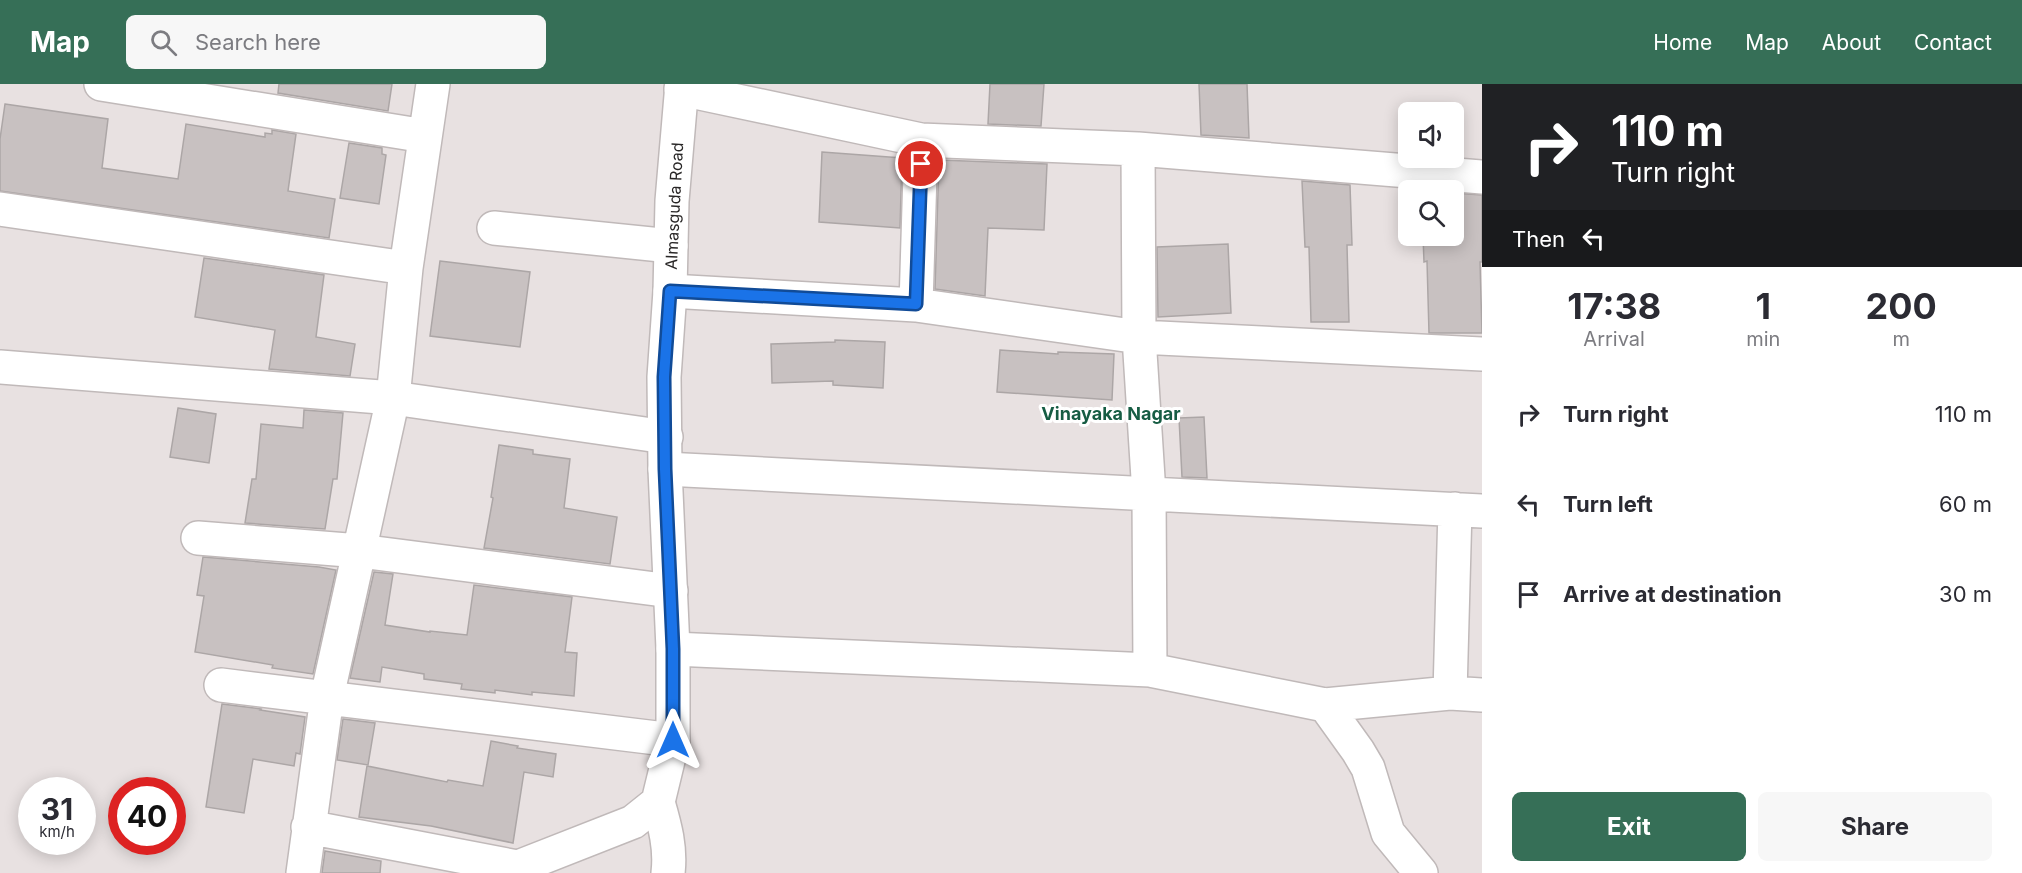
<!DOCTYPE html>
<html lang="en">
<head>
<meta charset="utf-8">
<style>
	body { margin:0; font-family:Inter,sans-serif; background:#f7f7f7; color:#2b2b33; height:100vh; display:flex; flex-direction:column; font-size:22px; white-space:nowrap }
	* { box-sizing:border-box; margin:0 }
	p { font-size:20px; color:#7c7c81 }
	.icon { flex:none; width:33px; height:33px; fill:none; stroke:currentColor; stroke-width:2; stroke-linecap:round; stroke-linejoin:round }
	.map { position:relative; flex:1; overflow:hidden }
	.side { display:flex; flex-direction:column; background:#fff; width:540px }
	.side>* { flex:none }
	.banner { background:#202124; color:#fff; overflow:hidden }
	.fabs { position:absolute; left:1398px; top:18px; display:grid; gap:12px }
	.fabs a { display:grid; place-items:center; width:66px; height:66px; border-radius:9px; background:#fff; box-shadow:0 3px 15px #0003; font-size:30px }
	.speed { position:absolute; left:18px; top:693px; display:flex; gap:12px; font-size:30px; font-weight:700; text-align:center }
	.speed>* { display:grid; place-content:center; width:78px; height:78px; border-radius:50%; background:#fff; box-shadow:0 3px 15px #0003; line-height:1 }
	.speed small { font-size:15px; font-weight:400 }
	.speed .limit { border:9px solid #d22; background:#fff; color:#111 }
	.pin { position:absolute; display:grid; place-items:center; width:51px; height:51px; color:#fff; margin:-26px; border:3px solid #fff; border-radius:50%; box-shadow:0 2px 6px #0007 }
	.me { position:absolute; width:66px; margin:-33px; rotate:0deg; stroke-linejoin:round; filter:drop-shadow(0 0 4px #0008) }
	.turn { display:flex; align-items:center; gap:21px; height:126px; padding:0 30px; font-size:27px }
	.turn .icon { width:78px; height:78px; stroke-width:2.5 }
	.turn b { display:block; font-size:42px; line-height:51px }
	.then { display:flex; align-items:center; height:57px; padding:0 30px; background:#0003; gap:12px; font-size:22px }
	.eta { display:flex; justify-content:space-evenly; align-items:center; height:102px; text-align:center }
	.eta b { font-size:36px; font-weight:700; line-height:42px }
	.cta { display:flex; gap:12px; margin-top:auto; padding:12px 30px }
	.cta a { flex:1; height:69px; border-radius:9px; background:#366f57; color:#fff; font-size:24px; font-weight:700; line-height:69px; text-align:center }
	.cta a+a { background:#f7f7f7; color:#2b2b33 }
	ul { padding:0; list-style:none }
	li { display:flex; align-items:center; gap:18px; height:90px; padding:0 30px }
	li div { flex:1 }
	li b { display:block; font-size:22px }
	li em { font-style:normal }
	header { display:flex; align-items:center; gap:36px; box-sizing:border-box; height:84px; padding:0 30px; background:#366f57; color:#fff }
	header strong { font-size:28px }
	nav { display:flex; gap:33px; margin-inline-start:auto; font-size:21px }
	.search { width:420px; height:54px; background:#f7f7f7; display:flex; align-items:center; gap:15px; box-sizing:border-box; padding:0 21px; border-radius:9px; color:#7c7c81; font-size:22px }
	main { display:flex; flex:1; min-height:0 }
	.map>svg:first-child { display:block }
	.building { fill:#c8c1c1; stroke:#aca6a6; stroke-width:1.5 }
	.lines { fill:none; stroke-linecap:round; stroke-linejoin:round }
	.minor-casing { stroke:#c0b9b9; stroke-width:36 }
	.tertiary-casing { stroke:#c0b9b9; stroke-width:36 }
	.minor { stroke:#fff; stroke-width:33 }
	.tertiary { stroke:#fff; stroke-width:33 }
	.route-casing { stroke:#114b97; stroke-width:15 }
	.route { stroke:#1a73e8; stroke-width:10 }
	.labels { text-anchor:middle; dominant-baseline:central; stroke-width:6; stroke-linejoin:round; paint-order:stroke }
	.street-label { font-size:16px; fill:#282626; stroke:#fff }
	.neighbourhood-label { font-size:18px; font-weight:bold; fill:#165c43; stroke:#fff }
</style>
</head>
<body>
<header>
<strong>Map</strong>
<div class="search"><svg class="icon" aria-label="search" viewBox="0 0 24 24"><circle cx="10" cy="10" r="6"/><path d="M15 15l6 6"/></svg>Search here</div>
<nav><a>Home</a><a>Map</a><a>About</a><a>Contact</a></nav>
</header>
<main>
<div class="map">
<svg width="1482" height="789" viewBox="0 0 1482 789">
	<rect width="100%" height="100%" fill="#e8e1e1"/>
	<path class="building" d="M 279,0 L 392,0 L 388,27 L 278,9 Z
		M 990,0 L 1044,0 L 1041,42 L 988,40 Z
		M 1199,0 L 1247,0 L 1249,54 L 1201,51 Z
		M 5,20 L 108,35 L 102,84 L 178,95 L 186,40 L 265,53 L 265,49 L 272,50 L 272,46 L 296,50 L 288,107 L 335,115 L 329,154 L 0,107 L 0,55 Z
		M 349,59 L 382,64 L 382,70 L 386,71 L 379,120 L 340,114 Z
		M 822,68 L 902,74 L 900,144 L 819,138 Z
		M 939,76 L 1047,80 L 1044,146 L 988,144 L 985,212 L 935,205 Z
		M 1302,97 L 1350,101 L 1352,161 L 1347,161 L 1349,238 L 1311,238 L 1309,163 L 1305,163 Z
		M 1454,109 L 1482,111 L 1482,178 L 1480,178 L 1482,249 L 1429,249 L 1427,177 L 1424,178 L 1423,152 L 1454,152 Z
		M 1228,160 L 1231,229 L 1158,233 L 1157,163 Z
		M 204,174 L 324,191 L 316,253 L 355,260 L 350,292 L 269,285 L 275,246 L 195,233 Z
		M 440,177 L 530,188 L 520,263 L 430,252 Z
		M 835,256 L 885,258 L 883,304 L 833,301 L 833,297 L 772,299 L 771,260 L 835,258 Z
		M 1000,266 L 1058,270 L 1058,268 L 1114,270 L 1112,316 L 997,308 Z
		M 178,324 L 216,330 L 209,379 L 170,373 Z
		M 304,326 L 343,329 L 337,395 L 333,395 L 325,445 L 245,439 L 252,395 L 256,395 L 261,340 L 303,344 Z
		M 1204,333 L 1207,394 L 1182,393 L 1179,334 Z
		M 499,361 L 533,366 L 533,370 L 570,375 L 564,424 L 617,433 L 610,480 L 484,464 L 493,414 L 491,413 Z
		M 203,473 L 319,483 L 336,486 L 313,590 L 272,584 L 273,581 L 195,568 L 204,512 L 197,511 Z
		M 374,488 L 393,490 L 385,541 L 430,548 L 430,547 L 467,551 L 474,501 L 572,513 L 565,568 L 577,569 L 574,612 L 532,608 L 532,611 L 495,606 L 495,609 L 461,605 L 462,600 L 424,595 L 424,590 L 382,583 L 380,598 L 350,594 Z
		M 222,620 L 261,625 L 260,626 L 305,633 L 300,670 L 296,669 L 294,682 L 253,675 L 244,729 L 206,723 Z
		M 343,635 L 375,639 L 368,681 L 337,676 Z
		M 491,657 L 518,662 L 517,664 L 556,670 L 553,693 L 524,688 L 513,759 L 431,742 L 359,733 L 367,682 L 447,698 L 448,696 L 483,702 Z
		M 325,767 L 381,777 L 380,789 L 322,789 Z"/>
	<g class="lines">
		<defs>
			<path id="minor" d="M 101,0 L 425,52
				M 681,5 L 921,56 L 1138,65 L 1482,93
				M 1138,65 L 1139,253 L 1149,410 L 1150,586
				M 0,125 L 406,184
				M 494,144 L 671,162
				M 670,207 L 916,221 L 1139,253 L 1482,270
				M 916,221 L 921,56
				M 0,283 L 393,314 L 666,353
				M 665,385 L 1482,427
				M 198,454 L 360,467 L 671,507
				M 673,565 L 1150,586 L 1325,621 L 1450,609 L 1482,611
				M 221,601 L 673,656
				M 1450,609 L 1455,425
				M 1325,621 L 1358,667 L 1368,684 L 1388,749 L 1421,789
				M 658,718 C 665,742 671,764 668,789
				M 308,743 L 517,783
				M 303,789 L 327,613 L 393,314 L 406,184 L 433,0"/>
			<path id="tertiary" d="M 503,789 L 633,738 L 658,718 L 673,656 L 673,565 L 665,385 L 664,293 L 670,207 L 672,117 L 682,0"/>
		</defs>
		<use href="#minor" class="minor-casing"/>
		<use href="#tertiary" class="tertiary-casing"/>
		<use href="#minor" class="minor"/>
		<use href="#tertiary" class="tertiary"/>
	</g>
	<g class="lines">
		<defs>
			<path id="route" d="M 673,656 L 673,565 L 665,385 L 664,293 L 670,207 L 916,220 L 921,80"/>
		</defs>
		<use href="#route" class="route-casing"/>
		<use href="#route" class="route"/>
	</g>
	<g class="labels">
		<g class="street-label">
			<text transform="translate(674 122) rotate(-87)">Almasguda Road</text>
		</g>
		<g class="neighbourhood-label">
			<text x="1111" y="329">Vinayaka Nagar</text>
		</g>
	</g>
</svg>
<div class="fabs">
<a><svg class="icon" aria-label="sound" viewBox="0 0 24 24"><path d="M4 9h4l5-4v14l-5-4H4zM17 9q2 3 0 6"/></svg></a>
<a><svg class="icon" aria-label="search" viewBox="0 0 24 24"><circle cx="10" cy="10" r="6"/><path d="M15 15l6 6"/></svg></a>
</div>
<div class="speed"><div>31<small>km/h</small></div><div class="limit">40</div></div>
<div class="pin" style="left:921px;top:80px;background:#d93025"><svg class="icon" aria-label="arrive" viewBox="0 0 24 24"><path d="M6 21V4h12l-3 4 3 4H6"/></svg></div>
<svg class="me" style="left:673px;top:656px" viewBox="-20 -20 40 40"><path d="M0-17L14 15 0 8-14 15z" fill="#1a73e8" stroke="#fff" stroke-width="4"/></svg>
</div>
<section class="side">
<div class="banner">
<div class="turn"><svg class="icon" aria-label="right" viewBox="0 0 24 24"><path d="M7 20v-9h11M14 6l5 5-5 5"/></svg><div><b>110 m</b>Turn right</div></div>
<div class="then">Then<svg class="icon" aria-label="left" viewBox="0 0 24 24"><path d="M17 20v-9H6M10 6l-5 5 5 5"/></svg></div>
</div>
<div class="eta">
<div><b>17:38</b><p>Arrival</p></div>
<div><b>1</b><p>min</p></div>
<div><b>200</b><p>m</p></div>
</div>
<ul>
<li><svg class="icon" aria-label="right" viewBox="0 0 24 24"><path d="M7 20v-9h11M14 6l5 5-5 5"/></svg><div><b>Turn right</b></div><em>110 m</em></li>
<li><svg class="icon" aria-label="left" viewBox="0 0 24 24"><path d="M17 20v-9H6M10 6l-5 5 5 5"/></svg><div><b>Turn left</b></div><em>60 m</em></li>
<li><svg class="icon" aria-label="arrive" viewBox="0 0 24 24"><path d="M6 21V4h12l-3 4 3 4H6"/></svg><div><b>Arrive at destination</b></div><em>30 m</em></li>
</ul>
<div class="cta"><a>Exit</a><a>Share</a></div>
</section>
</main>
</body>
</html>
